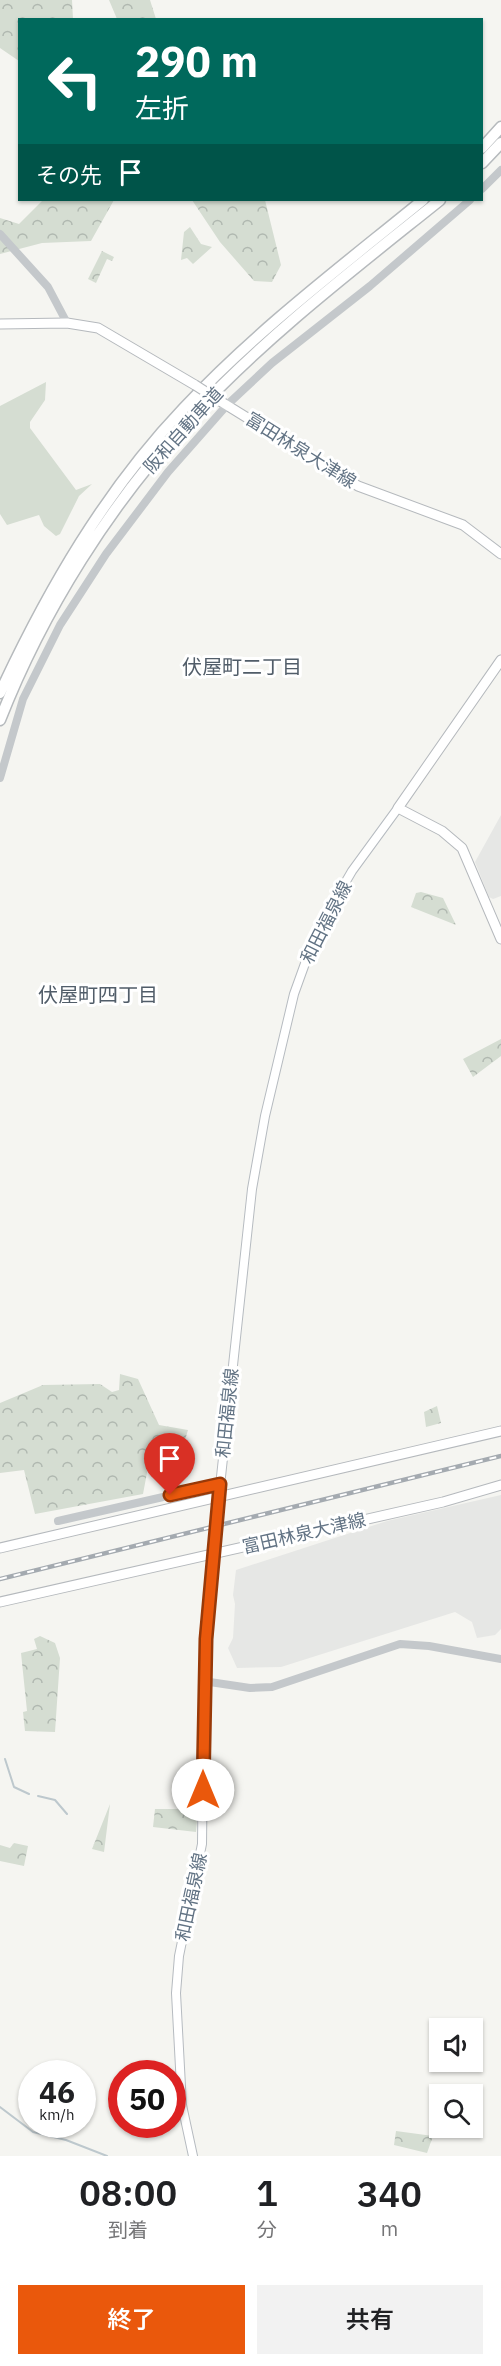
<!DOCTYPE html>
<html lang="ja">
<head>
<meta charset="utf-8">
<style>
	body { margin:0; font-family:"IBM Plex Sans","Noto Sans JP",sans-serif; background:#f2f2f2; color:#202124; height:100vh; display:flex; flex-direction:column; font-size:22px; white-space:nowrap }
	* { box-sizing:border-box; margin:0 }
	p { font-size:20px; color:#757577 }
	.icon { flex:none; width:33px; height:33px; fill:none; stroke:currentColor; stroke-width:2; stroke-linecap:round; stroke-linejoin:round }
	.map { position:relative; height:2156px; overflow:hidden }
	.sheet { display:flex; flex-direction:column; background:#fff; flex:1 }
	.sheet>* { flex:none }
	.banner { position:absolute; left:18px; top:18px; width:465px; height:183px; border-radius:0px; box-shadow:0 2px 4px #0004; background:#00695c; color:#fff; overflow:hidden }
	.fabs { position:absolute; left:429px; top:2018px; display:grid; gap:12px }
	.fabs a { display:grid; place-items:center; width:54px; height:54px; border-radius:0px; background:#fff; box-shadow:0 2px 4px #0004; font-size:30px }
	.speed { position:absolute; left:18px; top:2060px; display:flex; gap:12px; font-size:30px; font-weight:700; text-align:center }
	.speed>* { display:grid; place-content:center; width:78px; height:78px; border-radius:50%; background:#fff; box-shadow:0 2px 4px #0004; line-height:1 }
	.speed small { font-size:15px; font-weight:400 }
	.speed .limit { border:9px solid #d22; background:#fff; color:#111 }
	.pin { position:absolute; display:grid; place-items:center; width:51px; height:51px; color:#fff; margin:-62px -26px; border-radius:50% 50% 50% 0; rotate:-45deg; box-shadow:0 0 6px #0007 }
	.pin .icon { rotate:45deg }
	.me { position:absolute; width:66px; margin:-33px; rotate:0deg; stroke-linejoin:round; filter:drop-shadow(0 0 4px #0008) }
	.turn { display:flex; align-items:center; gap:21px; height:126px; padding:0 18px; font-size:27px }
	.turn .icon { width:78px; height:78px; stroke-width:2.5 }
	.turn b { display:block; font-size:42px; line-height:51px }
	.then { display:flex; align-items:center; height:57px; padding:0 18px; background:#0003; gap:12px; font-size:22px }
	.eta { display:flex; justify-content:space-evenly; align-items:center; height:102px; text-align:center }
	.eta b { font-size:36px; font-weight:600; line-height:42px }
	.action { display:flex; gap:12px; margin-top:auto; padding:12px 18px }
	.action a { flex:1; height:69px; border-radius:0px; background:#ea580c; color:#fff; font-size:24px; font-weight:600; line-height:69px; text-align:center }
	.action a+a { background:#f2f2f2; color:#202124 }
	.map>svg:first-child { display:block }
	.built { fill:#e6e7e5 }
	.green { fill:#d5ddd2 }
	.forest { fill:url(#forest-crowns) }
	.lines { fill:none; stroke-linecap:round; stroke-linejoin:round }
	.stream { stroke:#bdc8cd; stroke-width:2 }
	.secondary-casing { stroke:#b6bbc0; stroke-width:10 }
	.primary-casing { stroke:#b5b9bd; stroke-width:11 }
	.motorway-casing { stroke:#b6babd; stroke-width:13 }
	.tertiary { stroke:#c4c8cb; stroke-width:8 }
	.secondary { stroke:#fff; stroke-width:8 }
	.primary { stroke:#fff; stroke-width:9 }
	.motorway { stroke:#fff; stroke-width:10 }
	.rail-casing { stroke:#a4aab0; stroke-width:4.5 }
	.rail { stroke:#fff; stroke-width:2; stroke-dasharray:7; stroke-linecap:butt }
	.secondary-bridge-casing { stroke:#b6bbc0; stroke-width:10; stroke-linecap:butt }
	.primary-bridge-casing { stroke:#b5b9bd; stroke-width:11; stroke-linecap:butt }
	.secondary-bridge { stroke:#fff; stroke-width:8 }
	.primary-bridge { stroke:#fff; stroke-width:9 }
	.route-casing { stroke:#983908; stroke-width:15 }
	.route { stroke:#ea580c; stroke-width:10 }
	.labels { text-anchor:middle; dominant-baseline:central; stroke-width:6; stroke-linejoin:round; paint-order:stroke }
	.street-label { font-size:18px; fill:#627384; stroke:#fff }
	.neighbourhood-label { font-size:20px; fill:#515d69; stroke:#fff }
</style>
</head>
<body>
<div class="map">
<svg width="501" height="2156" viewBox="0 0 501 2156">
	<defs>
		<pattern id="forest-crowns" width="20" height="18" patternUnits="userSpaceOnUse" patternTransform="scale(1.5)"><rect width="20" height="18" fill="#d5ddd2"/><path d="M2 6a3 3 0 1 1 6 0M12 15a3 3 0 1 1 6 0" fill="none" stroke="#b0b8b0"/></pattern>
	</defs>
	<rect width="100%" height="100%" fill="#f5f5f1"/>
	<path class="built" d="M 501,815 L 501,896 L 493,899 L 489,897 L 475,862 Z
		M 501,1495 L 501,1629 L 495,1635 L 477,1638 L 472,1622 L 455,1612 L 281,1667 L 237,1668 L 228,1648 L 233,1638 L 235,1604 L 233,1595 L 236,1570 L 387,1521 Z"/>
	<path class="green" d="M 46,382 L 45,400 L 30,422 L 30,428 L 76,490 L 92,484 L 79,496 L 60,534 L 56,536 L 44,526 L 39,515 L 7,525 L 0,514 L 0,406 Z"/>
	<path class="forest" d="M 0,0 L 72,0 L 73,19 L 20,20 L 19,61 L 0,48 Z
		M 109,0 L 150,0 L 156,19 L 117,19 Z
		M 43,200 L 114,200 L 91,241 L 42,243 L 0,254 L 0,218 L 19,224 Z
		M 192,200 L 265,200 L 281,265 L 272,282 L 254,281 L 220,242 Z
		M 190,227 L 201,244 L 212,247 L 193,264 L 187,258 L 181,260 L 184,232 Z
		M 102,251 L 114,257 L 112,261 L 107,259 L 96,283 L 88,279 Z
		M 421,892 L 443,898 L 456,925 L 411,907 L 416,893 Z
		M 501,1039 L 501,1056 L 473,1077 L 463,1059 Z
		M 120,1374 L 138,1379 L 159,1425 L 188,1430 L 178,1464 L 150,1457 L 143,1494 L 35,1514 L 24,1470 L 0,1473 L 0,1403 L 43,1385 L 100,1384 L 112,1392 L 119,1390 Z
		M 437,1406 L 441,1423 L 426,1427 L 424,1412 Z
		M 40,1636 L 55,1643 L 60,1658 L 55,1732 L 25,1731 L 23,1712 L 27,1711 L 21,1653 L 37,1649 L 34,1639 Z
		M 110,1804 L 104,1852 L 92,1849 Z
		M 155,1809 L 198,1809 L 196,1832 L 153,1827 Z
		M 14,1843 L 28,1846 L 24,1866 L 0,1861 L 0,1845 L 10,1848 Z
		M 396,2131 L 433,2136 L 427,2153 L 394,2145 Z"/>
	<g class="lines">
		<path class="stream" d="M 5,1759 L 14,1787 L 29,1794
			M 38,1796 L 55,1800 L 67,1814
			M 0,2107 L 33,2132 L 66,2140 L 107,2156"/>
		<defs>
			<path id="secondary" d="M 220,1486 L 252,1189 L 265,1116 L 294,994 L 316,933 L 352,871 L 398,808
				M 193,2156 L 182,2105 L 176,1993 L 179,1956 L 202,1844 L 204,1671 L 213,1562"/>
			<path id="primary" d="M 0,324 L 67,323 L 98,328 L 195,385
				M 220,401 L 358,486 L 463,525 L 501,554
				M 501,660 L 398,808 L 442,831 L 462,848 L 501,939
				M 0,1548 L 501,1431
				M 0,1602 L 443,1502 L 501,1485"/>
			<path id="motorway" d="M 482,148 L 501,127
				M 482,163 L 501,143
				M 0,693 C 48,590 105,491 184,408 C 256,331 341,267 423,200
				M 0,720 C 43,610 110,504 190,418 C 265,337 354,269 440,200"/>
		</defs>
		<use href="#secondary" class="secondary-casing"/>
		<use href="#primary" class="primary-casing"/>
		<use href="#motorway" class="motorway-casing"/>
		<path class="tertiary" d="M 482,189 L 501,170
			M 0,234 L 48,287 L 67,323
			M 0,778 L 23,699 L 60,625 L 106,554 L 168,472 L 227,405 L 272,363 L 370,286 L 470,200
			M 58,1521 L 220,1484
			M 203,1681 L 250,1688 L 272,1687 L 400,1644 L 429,1646 L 501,1659"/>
		<use href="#secondary" class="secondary"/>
		<use href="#primary" class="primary"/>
		<use href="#motorway" class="motorway"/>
		<defs>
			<path id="rail" d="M 0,1579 L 501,1456"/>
		</defs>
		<use href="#rail" class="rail-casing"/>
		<use href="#rail" class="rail"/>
		<defs>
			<path id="secondary-bridge" d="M 213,1562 L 220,1486"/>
			<path id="primary-bridge" d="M 195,385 L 220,401"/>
		</defs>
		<use href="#secondary-bridge" class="secondary-bridge-casing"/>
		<use href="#primary-bridge" class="primary-bridge-casing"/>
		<use href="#secondary-bridge" class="secondary-bridge"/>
		<use href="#primary-bridge" class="primary-bridge"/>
	</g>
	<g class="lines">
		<defs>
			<path id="route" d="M 170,1495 L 220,1484 L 206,1639 L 203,1790"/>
		</defs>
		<use href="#route" class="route-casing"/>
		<use href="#route" class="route"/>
	</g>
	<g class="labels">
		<g class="street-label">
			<text transform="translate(183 430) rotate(-48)">阪和自動車道</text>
			<text transform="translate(301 450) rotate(32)">富田林泉大津線</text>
			<text transform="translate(326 922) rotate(-63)">和田福泉線</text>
			<text transform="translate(227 1413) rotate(-84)">和田福泉線</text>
			<text transform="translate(304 1533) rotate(-13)">富田林泉大津線</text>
			<text transform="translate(191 1897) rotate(-78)">和田福泉線</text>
		</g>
		<g class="neighbourhood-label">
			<text x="242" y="666">伏屋町二丁目</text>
			<text x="98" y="994">伏屋町四丁目</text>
		</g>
	</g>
</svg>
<div class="fabs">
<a><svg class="icon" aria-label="sound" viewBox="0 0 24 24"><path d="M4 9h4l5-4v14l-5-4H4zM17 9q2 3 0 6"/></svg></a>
<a><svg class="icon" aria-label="search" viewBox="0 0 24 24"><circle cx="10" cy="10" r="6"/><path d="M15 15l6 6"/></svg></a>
</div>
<div class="speed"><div>46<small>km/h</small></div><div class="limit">50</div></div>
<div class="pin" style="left:170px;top:1495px;background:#d93025"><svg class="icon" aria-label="arrive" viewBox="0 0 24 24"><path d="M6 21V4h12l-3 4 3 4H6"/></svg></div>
<svg class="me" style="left:203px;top:1790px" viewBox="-20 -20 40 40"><circle r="19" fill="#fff"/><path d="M0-13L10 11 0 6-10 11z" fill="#ea580c"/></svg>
<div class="banner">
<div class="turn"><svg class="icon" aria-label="left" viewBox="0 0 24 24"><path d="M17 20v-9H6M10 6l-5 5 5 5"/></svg><div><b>290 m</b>左折</div></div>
<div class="then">その先<svg class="icon" aria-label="arrive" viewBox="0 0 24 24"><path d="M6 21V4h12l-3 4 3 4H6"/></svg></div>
</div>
</div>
<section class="sheet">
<div class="eta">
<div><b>08:00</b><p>到着</p></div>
<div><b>1</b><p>分</p></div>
<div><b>340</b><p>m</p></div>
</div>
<div class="action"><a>終了</a><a>共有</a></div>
</section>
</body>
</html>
